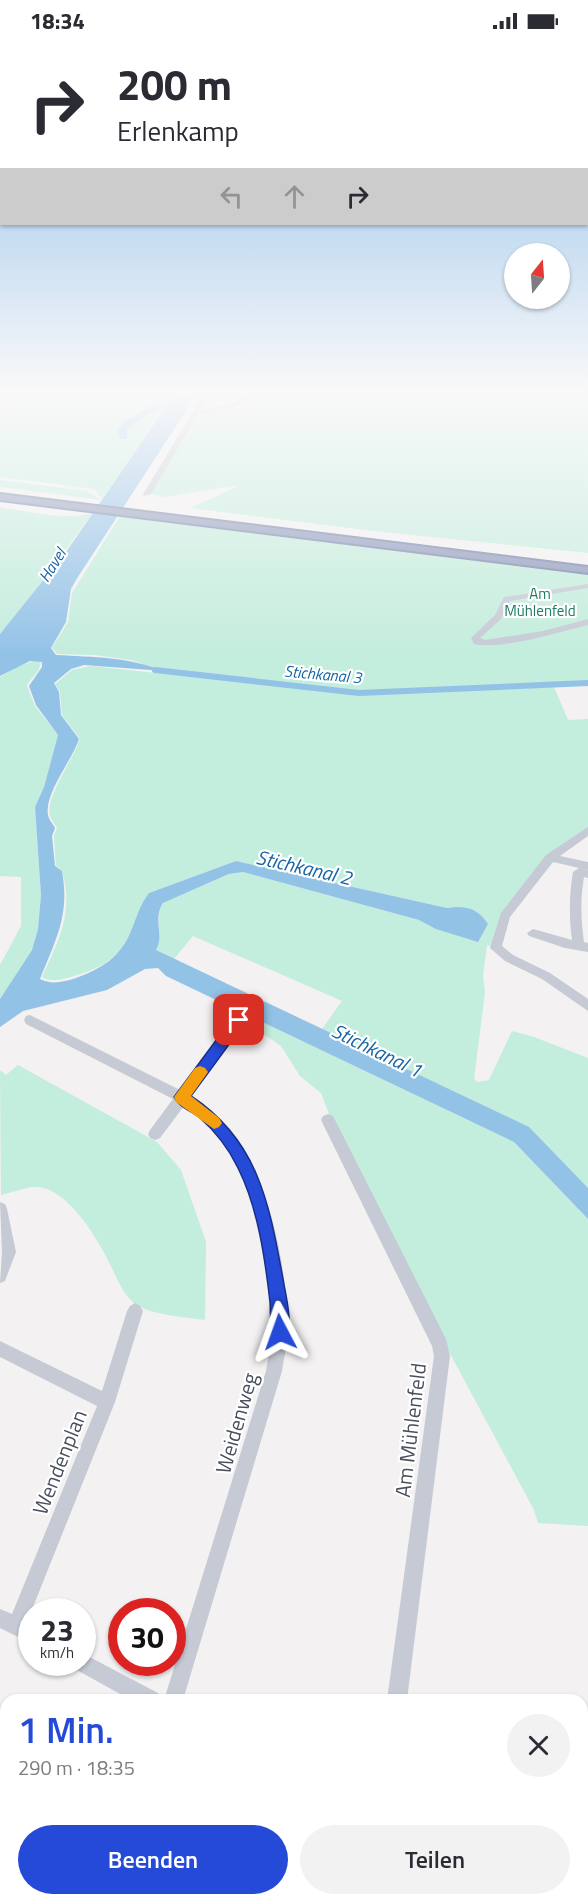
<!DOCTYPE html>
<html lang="de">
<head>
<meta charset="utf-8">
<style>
	body { margin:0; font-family:"Titillium Web",sans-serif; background:#f2f2f3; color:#2b2b33; height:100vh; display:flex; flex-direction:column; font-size:22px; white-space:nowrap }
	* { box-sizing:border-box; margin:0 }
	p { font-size:20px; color:#7c7c81 }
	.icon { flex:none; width:33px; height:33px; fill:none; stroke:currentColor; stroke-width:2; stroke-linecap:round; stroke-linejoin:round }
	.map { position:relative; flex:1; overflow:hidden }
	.side { position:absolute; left:0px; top:1652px; width:588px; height:212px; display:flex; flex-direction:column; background:#fff; border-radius:18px 18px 0 0; box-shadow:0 2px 4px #0004 }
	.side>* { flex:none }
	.top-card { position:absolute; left:0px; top:0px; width:588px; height:183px; box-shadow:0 2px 4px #0004; background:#fff; color:#2b2b33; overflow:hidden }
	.needle { width:39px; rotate:17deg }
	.fabs { position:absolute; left:504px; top:201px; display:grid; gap:12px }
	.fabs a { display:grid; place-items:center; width:66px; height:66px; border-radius:50%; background:#fff; box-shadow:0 2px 4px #0004; font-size:30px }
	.speed { position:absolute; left:18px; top:1556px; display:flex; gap:12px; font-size:30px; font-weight:700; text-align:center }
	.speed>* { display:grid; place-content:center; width:78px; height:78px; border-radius:50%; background:#fff; box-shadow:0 2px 4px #0004; line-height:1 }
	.speed small { font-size:15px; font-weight:400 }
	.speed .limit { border:9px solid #d22; background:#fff; color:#111 }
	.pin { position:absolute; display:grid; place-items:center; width:51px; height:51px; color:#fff; margin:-26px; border-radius:12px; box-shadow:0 3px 9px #0006 }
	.me { position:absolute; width:66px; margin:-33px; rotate:356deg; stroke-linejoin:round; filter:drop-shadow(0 0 4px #0008) }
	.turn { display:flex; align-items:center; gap:21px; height:126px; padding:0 18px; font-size:27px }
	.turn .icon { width:78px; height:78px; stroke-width:2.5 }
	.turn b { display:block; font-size:42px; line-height:51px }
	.lanes { display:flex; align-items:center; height:57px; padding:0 18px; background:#0003; justify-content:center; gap:30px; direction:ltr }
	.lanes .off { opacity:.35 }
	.round { display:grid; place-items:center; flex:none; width:63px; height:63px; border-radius:32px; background:#f2f2f3 }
	.summary { display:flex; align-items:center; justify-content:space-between; height:102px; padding:0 18px }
	h1 { font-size:36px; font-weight:600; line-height:45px; color:#254ad8 }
	.action { display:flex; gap:12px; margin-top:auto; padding:12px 18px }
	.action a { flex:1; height:69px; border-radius:36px; background:#254ad8; color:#fff; font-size:24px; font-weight:600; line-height:69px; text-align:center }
	.action a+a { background:#f2f2f3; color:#2b2b33 }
	.status { display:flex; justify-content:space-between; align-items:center; height:42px; padding:0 30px; background:#fff; direction:ltr }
	.status svg { height:16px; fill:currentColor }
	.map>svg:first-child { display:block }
	.green { fill:#c3eddd }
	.water { fill:#93c2e7 }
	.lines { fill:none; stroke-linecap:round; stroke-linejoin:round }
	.stream { stroke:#93c2e7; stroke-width:1.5 }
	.canal { stroke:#93c2e7; stroke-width:6 }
	.highway-casing { stroke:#7783a8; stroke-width:4 }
	.minor { fill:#c5cad4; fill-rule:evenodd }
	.highway { fill:#8c98bc; fill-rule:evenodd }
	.route { fill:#254ad8; stroke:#18308c; stroke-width:1.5 }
	.slow { fill:#f59e0b }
	.labels { text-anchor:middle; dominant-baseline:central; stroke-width:4.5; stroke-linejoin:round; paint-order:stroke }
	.far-park-label { font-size:15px; fill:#1e7b62; stroke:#fff }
	.far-water-label { font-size:16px; font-style:italic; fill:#1665a4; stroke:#fff }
	.water-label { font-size:20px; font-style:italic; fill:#1665a4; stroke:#fff }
	.near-street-label { font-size:21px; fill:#4a4f5d; stroke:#fff }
</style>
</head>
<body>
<div class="status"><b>18:34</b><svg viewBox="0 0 49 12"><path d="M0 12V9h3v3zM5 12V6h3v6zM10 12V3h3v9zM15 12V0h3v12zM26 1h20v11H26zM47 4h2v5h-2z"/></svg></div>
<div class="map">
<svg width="588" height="1862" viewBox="0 0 588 1862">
	<rect width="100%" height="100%" fill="#f3f1f1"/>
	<path class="green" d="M 38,352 L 175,352 L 102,457 L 94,447 L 0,435 L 0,363 Z
		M 263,352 L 588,352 L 588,511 L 373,489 L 191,466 L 240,443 L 166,455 L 149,452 L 199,371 L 244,365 Z
		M 0,438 L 87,449 L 101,458 L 0,445 Z
		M 0,465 C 28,469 65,479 92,471 L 39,546 L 0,592 Z
		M 120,474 L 588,532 L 588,640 L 395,650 L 344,649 L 165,629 L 131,618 L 95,613 L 57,612 L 52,606 L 68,580 L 72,551 Z
		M 36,618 L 41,621 L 38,629 L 28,641 L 27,644 L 35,664 L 58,693 L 44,745 L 35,765 L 41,853 L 38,887 L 32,908 L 0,957 L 0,923 L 21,884 L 21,835 L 0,834 L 0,635 L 17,625 Z
		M 91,624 L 359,653 L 554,645 L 568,678 L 588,677 L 588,787 L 518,854 L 494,905 L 487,903 L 483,934 L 485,950 L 474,1037 L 478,1040 L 489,1038 L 512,989 L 534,995 L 588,1016 L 588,1146 L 528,1085 L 322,987 L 342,959 L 193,894 L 174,917 L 155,908 C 165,892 153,880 163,861 L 230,832 L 243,830 L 419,878 L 441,888 L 488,882 C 478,866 465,863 447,866 L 236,819 L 149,851 C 139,864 137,875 131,890 C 121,916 100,926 74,934 C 64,937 52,941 42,935 C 59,898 74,870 62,829 L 56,824 L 54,794 L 57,786 C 55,782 51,778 50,773 C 45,756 75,714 80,697 L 62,673 L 60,650 L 55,642 L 72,628 Z
		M 244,971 L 514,1100 L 588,1177 L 588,1484 L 538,1481 L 534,1468 L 447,1306 L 331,1077 L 321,1051 L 300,1034 L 281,1004 L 240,976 Z
		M 18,1023 L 157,1100 L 181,1128 L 206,1200 L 205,1278 C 187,1275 148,1273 134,1261 C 122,1251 117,1236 110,1222 C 98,1197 66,1142 33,1145 C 22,1146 12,1151 1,1153 L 0,1028 L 6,1033 Z
		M 64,1857 L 162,1857 L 171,1862 L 63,1862 Z"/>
	<path class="water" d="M 175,352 L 197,352 L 76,538 L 71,547 L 66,580 L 51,606 L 56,613 C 93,615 129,615 164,629 L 84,623 L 71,627 L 54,641 L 59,650 L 61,673 L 79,697 C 73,717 44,751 48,773 C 49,778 53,782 55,786 L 52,794 L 55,824 L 62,829 C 70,873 56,897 40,937 C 51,943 64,940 76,936 C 101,927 121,915 131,889 C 137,875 139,864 149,851 L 236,819 L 447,866 C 465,863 478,866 488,882 L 478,900 L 436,887 L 419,878 L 243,830 L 229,832 L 163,861 C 152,879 165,892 156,908 L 529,1085 L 588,1146 L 588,1177 L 514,1100 L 166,934 L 158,926 L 145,927 L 107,948 L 23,969 L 0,985 L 0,957 L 32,908 L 38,887 L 41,853 L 35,765 L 44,745 L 58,693 L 36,663 L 29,644 L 42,625 L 42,620 L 30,619 L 0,634 L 0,592 L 66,510 Z
		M 156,362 L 164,363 L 130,385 L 127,388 L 127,397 L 120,397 L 118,390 L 122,380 L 139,372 L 149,364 Z"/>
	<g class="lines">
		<path class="stream" d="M 189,363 L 216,359 L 229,352"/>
		<path class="canal" d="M 155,628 L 359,651 L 588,641"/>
		<defs>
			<path id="highway" d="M 0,452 L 588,525 L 588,531 L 0,458 Z"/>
		</defs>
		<use href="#highway" class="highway-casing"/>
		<path class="minor" d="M 0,352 L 5,352 L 0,356 Z
			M 204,352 L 210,352 L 201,368 L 231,362 L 251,352 L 259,352 L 235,365 L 198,372 L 151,452 L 144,454 L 143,452 Z
			M 588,542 L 588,546 L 510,559 L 501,577 L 480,596 L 485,598 L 543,589 L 588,577 L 588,583 C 559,590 502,608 474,602 L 471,596 L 495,573 L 504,555 Z
			M 588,785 L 588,794 L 560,814 L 588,820 L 588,828 L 553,820 L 510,875 L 502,904 L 513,913 L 550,931 L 588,957 L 588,969 L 542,937 L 505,919 L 490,906 L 501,871 L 546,813 Z
			M 579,826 L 588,828 L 588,836 L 584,835 C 580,857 581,878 584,900 L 588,901 L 588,910 L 565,906 L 529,894 L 527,891 L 533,887 L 572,898 C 569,875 569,853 573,830 Z
			M 30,973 L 180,1048 L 235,974 L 243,974 L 245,978 L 191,1054 C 207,1065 223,1078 235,1094 C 271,1143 287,1228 288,1288 C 288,1302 284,1315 282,1329 L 183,1658 L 164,1658 L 266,1329 C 268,1316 272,1302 272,1288 C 273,1234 257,1144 224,1100 C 213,1086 198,1074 184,1064 L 160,1096 L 155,1098 L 150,1096 L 148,1092 L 150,1088 L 173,1057 L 26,982 L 24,978 L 26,974 Z
			M 328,1072 L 333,1074 L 446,1297 L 450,1314 L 407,1658 L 387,1658 L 434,1314 L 432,1304 L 321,1078 L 323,1074 Z
			M 0,1160 L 5,1162 L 7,1167 L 16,1210 L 5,1239 L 0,1241 L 2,1210 Z
			M 135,1261 L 140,1264 L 143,1269 L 115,1360 L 27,1580 L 32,1583 L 32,1602 L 0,1586 L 0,1567 L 12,1572 L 97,1364 L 0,1315 L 0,1299 L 102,1349 L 127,1269 L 130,1264 Z
			M 82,1611 L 158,1651 L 160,1658 L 131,1658 L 75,1627 L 73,1620 L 82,1620 Z
			M 450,1857 L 478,1857 L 480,1862 L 453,1862 Z"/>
		<use href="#highway" class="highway"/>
	</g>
	<linearGradient id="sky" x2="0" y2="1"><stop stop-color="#86bae8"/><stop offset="0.57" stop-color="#faf9f9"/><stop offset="1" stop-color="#faf9f9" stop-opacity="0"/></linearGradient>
	<rect width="588" height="613" fill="url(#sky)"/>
	<path class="route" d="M 239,972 L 244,974 L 246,978 L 244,982 L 191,1054 C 259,1099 269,1162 283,1237 C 286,1255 293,1280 286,1296 L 280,1299 L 274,1296 C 269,1285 271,1272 270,1260 C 265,1216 258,1166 238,1126 C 229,1107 215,1089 199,1075 C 191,1069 179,1065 174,1055 L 234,974 Z"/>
	<path class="slow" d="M 200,1024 L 205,1026 L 208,1030 L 191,1054 L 219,1076 L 222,1081 L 219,1085 L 214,1087 L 176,1060 L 174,1055 L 195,1026 Z"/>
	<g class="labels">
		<g class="far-park-label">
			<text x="540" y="551">Am<tspan x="540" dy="17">Mühlenfeld</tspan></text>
		</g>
		<g class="far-water-label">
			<text transform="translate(52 523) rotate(-58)">Havel</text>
			<text transform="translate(323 632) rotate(5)">Stichkanal 3</text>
		</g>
		<g class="water-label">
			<text transform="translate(304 825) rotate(13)">Stichkanal 2</text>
			<text transform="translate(377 1008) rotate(26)">Stichkanal 1</text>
		</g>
		<g class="near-street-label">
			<text transform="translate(236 1381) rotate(-74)">Weidenweg</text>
			<text transform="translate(410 1388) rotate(-83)">Am Mühlenfeld</text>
			<text transform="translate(59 1420) rotate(-68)">Wendenplan</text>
		</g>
	</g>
</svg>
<div class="fabs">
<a><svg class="needle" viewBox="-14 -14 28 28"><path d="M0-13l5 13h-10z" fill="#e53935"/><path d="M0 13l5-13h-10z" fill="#7c7c81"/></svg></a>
</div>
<div class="speed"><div>23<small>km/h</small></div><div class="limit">30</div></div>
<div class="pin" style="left:239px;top:978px;background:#d93025"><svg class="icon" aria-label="arrive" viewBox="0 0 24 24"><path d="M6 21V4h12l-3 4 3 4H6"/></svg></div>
<svg class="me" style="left:280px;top:1290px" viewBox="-20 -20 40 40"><path d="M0-17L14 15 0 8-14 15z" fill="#254ad8" stroke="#fff" stroke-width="4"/></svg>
<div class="top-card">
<div class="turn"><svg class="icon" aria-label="right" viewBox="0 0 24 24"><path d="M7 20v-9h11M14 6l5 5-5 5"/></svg><div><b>200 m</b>Erlenkamp</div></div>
<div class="lanes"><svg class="icon off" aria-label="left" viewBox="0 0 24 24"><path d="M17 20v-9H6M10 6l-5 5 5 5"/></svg><svg class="icon off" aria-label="ahead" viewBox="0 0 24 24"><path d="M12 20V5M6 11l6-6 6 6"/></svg><svg class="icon" aria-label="right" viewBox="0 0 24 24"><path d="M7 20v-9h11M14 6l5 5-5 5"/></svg></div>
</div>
<section class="side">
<div class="summary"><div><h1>1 Min.</h1><p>290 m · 18:35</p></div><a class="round"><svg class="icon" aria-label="close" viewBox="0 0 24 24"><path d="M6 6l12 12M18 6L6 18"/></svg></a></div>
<div class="action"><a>Beenden</a><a>Teilen</a></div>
</section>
</div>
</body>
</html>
